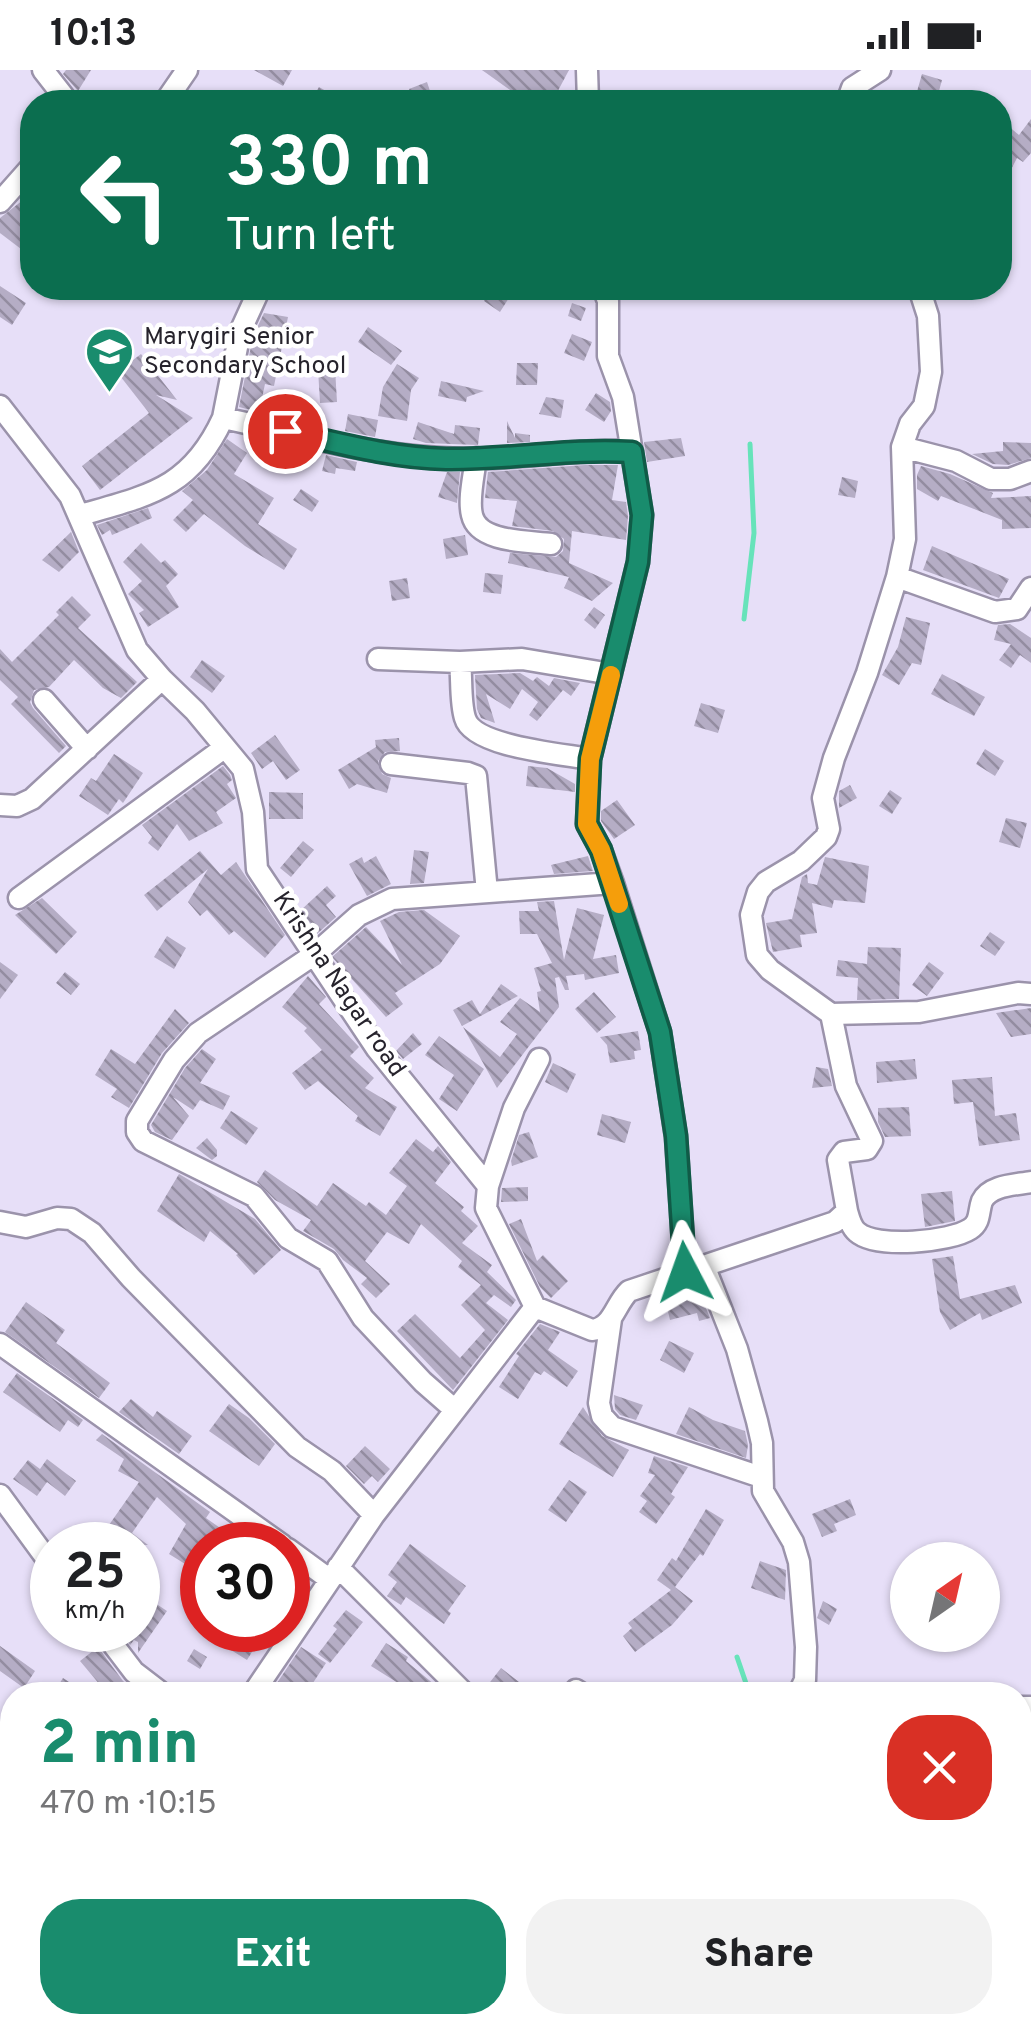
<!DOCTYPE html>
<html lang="en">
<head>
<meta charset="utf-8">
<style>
	body { margin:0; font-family:Overpass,sans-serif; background:#f2f2f2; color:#202124; height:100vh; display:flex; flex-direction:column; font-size:38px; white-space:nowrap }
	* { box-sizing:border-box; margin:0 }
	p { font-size:32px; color:#757577 }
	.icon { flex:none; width:55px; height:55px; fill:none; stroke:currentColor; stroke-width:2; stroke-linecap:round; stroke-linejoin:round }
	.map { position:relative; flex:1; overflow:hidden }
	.panel { position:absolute; left:0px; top:1612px; width:1032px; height:352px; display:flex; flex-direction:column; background:#fff; border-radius:40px 40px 0 0; box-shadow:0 2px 8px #0004 }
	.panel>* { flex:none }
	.banner { position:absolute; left:20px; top:20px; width:992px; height:210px; border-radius:40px; box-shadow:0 2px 8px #0004; background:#0b6e4f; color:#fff; overflow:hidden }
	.needle { width:65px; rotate:34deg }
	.fabs { position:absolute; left:890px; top:1472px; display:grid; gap:20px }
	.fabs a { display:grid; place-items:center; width:110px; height:110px; border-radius:50%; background:#fff; box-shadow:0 2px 8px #0004; font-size:50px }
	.speed { position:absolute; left:30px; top:1452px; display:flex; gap:20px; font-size:50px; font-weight:700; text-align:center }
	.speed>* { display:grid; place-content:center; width:130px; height:130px; border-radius:50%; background:#fff; box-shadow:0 2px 8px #0004; line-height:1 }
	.speed small { font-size:25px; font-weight:400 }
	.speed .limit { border:15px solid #d22; background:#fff; color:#111 }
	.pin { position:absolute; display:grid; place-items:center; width:85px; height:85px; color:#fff; margin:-42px; border:5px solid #fff; border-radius:50%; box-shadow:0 2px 10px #0007 }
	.me { position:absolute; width:110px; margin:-55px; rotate:356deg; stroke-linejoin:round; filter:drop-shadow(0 0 8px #0008) }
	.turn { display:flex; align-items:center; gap:35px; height:210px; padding:0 40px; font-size:45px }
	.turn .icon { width:130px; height:130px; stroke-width:2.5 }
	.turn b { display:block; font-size:70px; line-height:85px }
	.round { display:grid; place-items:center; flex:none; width:105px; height:105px; border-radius:40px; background:#f2f2f2 }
	.headline { display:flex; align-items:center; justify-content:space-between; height:170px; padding:0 40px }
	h1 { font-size:60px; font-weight:800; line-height:75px; color:#198c6d }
	.cta { display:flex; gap:20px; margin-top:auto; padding:20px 40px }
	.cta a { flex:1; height:115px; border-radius:40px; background:#198c6d; color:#fff; font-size:40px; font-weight:800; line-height:115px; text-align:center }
	.cta a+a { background:#f2f2f2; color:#202124 }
	.status { display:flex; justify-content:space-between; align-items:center; height:70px; padding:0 50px; background:#fff; direction:ltr }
	.status svg { height:28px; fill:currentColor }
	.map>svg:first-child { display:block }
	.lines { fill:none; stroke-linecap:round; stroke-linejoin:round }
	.stream { stroke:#67e3ba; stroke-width:5 }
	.building { fill:url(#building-back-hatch) }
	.street-casing { stroke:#9b93ab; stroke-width:25 }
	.street { stroke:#fff; stroke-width:20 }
	.route-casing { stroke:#105b47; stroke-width:25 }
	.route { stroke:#198c6d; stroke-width:18 }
	.slow { stroke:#f59e0b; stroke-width:18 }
	.labels { text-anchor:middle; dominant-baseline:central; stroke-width:9; stroke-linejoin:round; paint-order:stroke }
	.poi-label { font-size:25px; fill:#26232c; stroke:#fff; text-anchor:start }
	.street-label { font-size:25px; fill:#26232c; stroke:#fff }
</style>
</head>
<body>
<div class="status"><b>10:13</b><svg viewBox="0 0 49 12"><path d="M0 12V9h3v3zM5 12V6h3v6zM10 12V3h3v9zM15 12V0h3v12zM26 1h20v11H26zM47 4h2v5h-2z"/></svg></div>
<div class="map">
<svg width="1031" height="1964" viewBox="0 0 1031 1964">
	<defs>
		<pattern id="building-back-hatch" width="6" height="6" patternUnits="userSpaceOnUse" patternTransform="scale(2.5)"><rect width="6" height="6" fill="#b5adc5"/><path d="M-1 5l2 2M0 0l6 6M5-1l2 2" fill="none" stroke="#938ca0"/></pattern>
	</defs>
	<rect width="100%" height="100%" fill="#e7dff8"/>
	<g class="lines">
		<path class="stream" d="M 744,549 L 754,463 L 750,374
			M 737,1587 L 750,1625
			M 669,1952 L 672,1964
			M 762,1952 L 764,1964
			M 445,1964 L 471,1952"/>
	</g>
	<path class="building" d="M 66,0 L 91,0 L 78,21 L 63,4 Z
		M 254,0 L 292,0 L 283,16 Z
		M 482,0 L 569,0 L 552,32 L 527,32 Z
		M 922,4 L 942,10 L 936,32 L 914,32 Z
		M 427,12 L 433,30 L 413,32 L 409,19 Z
		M 319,17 L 345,32 L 310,32 Z
		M 1000,49 L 1019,65 L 1031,49 L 1031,83 L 1023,92 L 1017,88 L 1000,121 Z
		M 32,123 L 32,164 L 21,179 L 0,163 L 0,148 Z
		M 0,216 L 26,233 L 12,255 L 0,247 Z
		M 493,218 L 504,218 L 512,223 L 500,242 L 484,231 Z
		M 572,233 L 586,238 L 581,251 L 568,246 Z
		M 264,243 L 288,247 L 274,316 L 265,314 L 259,342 L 239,337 L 253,266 Z
		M 368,257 L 402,281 L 391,295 L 358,272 Z
		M 572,264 L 592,272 L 584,291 L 564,283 Z
		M 141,284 L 177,330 L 156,325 L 193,348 L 100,420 L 82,396 L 149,343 L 117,302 Z
		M 517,293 L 538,293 L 537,315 L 516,315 Z
		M 397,294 L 419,308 L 411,320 L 407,351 L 378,346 L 383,317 Z
		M 335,298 L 337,332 L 320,333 L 318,299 Z
		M 441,311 L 484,321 L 467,327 L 466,332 L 438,326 Z
		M 596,323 L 610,332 L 611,341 L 604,352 L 585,340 Z
		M 546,327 L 564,330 L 561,348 L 539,344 Z
		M 289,332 L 312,337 L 309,354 L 285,348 Z
		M 348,344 L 378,350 L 375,367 L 345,361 Z
		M 507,351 L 515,368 L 515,363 L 530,365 L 530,372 L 507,373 Z
		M 418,352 L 454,364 L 455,355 L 480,358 L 478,375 L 426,373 L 413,369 Z
		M 681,368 L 685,386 L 647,392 L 644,372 Z
		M 227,369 L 247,383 L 234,404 L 274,428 L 258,454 L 297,479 L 284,500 L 245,476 L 204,444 L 186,462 L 173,450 L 193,430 L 182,421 L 207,400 Z
		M 259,370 L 316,383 L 316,388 L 295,388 L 257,381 Z
		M 1003,372 L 1031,373 L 1031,388 L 1008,395 L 993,394 L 972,384 L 1003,381 Z
		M 326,385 L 357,392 L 355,401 L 336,398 L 335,404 L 322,401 Z
		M 585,395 L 618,395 L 612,430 L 626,432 L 628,446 L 626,470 L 572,461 L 569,493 L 613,513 L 592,531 L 564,518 L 569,507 L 508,493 L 510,483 L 556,487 L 563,481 L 564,469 L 553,461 L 512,456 L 517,431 L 485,428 L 488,402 Z
		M 921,396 L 950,404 L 993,423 L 991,428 L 1031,426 L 1031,458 L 1002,459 L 1002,450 L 941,426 L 938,431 L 917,419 L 917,405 Z
		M 447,402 L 460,402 L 457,433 L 438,427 Z
		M 842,407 L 858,411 L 855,428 L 838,425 Z
		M 301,419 L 319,431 L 312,442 L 293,430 Z
		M 148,438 L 152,448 L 112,465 L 110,460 L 102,465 L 97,455 Z
		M 71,462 L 79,482 L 59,502 L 42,490 Z
		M 465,465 L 468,485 L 446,489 L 443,469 Z
		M 141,473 L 161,493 L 165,490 L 178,504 L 166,516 L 179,537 L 148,557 L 139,543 L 144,540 L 128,524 L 142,511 L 123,492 Z
		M 932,476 L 1009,509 L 999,528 L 923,500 Z
		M 485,503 L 503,505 L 501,524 L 483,522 Z
		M 407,508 L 410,528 L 392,531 L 389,511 Z
		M 72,526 L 91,545 L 78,558 L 137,612 L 121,628 L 103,618 L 74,590 L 49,617 L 34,620 L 30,632 L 33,638 L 66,676 L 59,683 L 11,634 L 18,627 L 0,610 L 0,579 L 12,592 L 59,545 L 56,542 Z
		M 594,537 L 605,545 L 595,559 L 584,550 Z
		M 906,547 L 930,553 L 921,595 L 912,593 L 899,615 L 882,605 L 898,577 Z
		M 1010,554 L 1031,568 L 1031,593 L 1020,585 L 1011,598 L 999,590 L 1011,574 L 994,570 L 998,555 Z
		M 202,590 L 225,606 L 212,623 L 190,607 Z
		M 520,603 L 533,611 L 537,607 L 549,616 L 554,608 L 580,613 L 571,626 L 563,620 L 537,651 L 529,645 L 538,632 L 522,619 L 510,639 L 486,624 L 495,653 L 481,648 L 477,639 L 475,605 Z
		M 942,604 L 985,627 L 974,646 L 931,624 Z
		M 701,633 L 725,640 L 718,663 L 694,656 Z
		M 275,665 L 300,700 L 286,710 L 273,691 L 262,699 L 251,683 Z
		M 399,668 L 400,681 L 385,682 L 378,691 L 382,704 L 391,708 L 387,723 L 357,714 L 349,719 L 338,700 L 376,677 L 375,670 Z
		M 985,679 L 1004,691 L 995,706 L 976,694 Z
		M 114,684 L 143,703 L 123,733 L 119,729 L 108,745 L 79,726 L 91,708 L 96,711 Z
		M 223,696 L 230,705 L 232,710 L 227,714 L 236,728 L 216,742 L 223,753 L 189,771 L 177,754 L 158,781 L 148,773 L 152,767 L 142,755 Z
		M 528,696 L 547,698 L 575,714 L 575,722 L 526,716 Z
		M 850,715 L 857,728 L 839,738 L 839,721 Z
		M 890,720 L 902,728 L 892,744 L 879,736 Z
		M 269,722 L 303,723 L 303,749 L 269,749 Z
		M 617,730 L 635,755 L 614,769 L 601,751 L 601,741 Z
		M 1006,748 L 1027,753 L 1020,778 L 999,772 Z
		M 303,771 L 314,780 L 291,807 L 280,798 Z
		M 414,780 L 429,782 L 424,813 L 410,814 Z
		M 200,781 L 221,805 L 236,792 L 285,865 L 265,888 L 234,861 L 229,865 L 207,840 L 200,846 L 188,832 L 208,799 L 157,841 L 144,825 Z
		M 376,786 L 391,814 L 367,826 L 349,794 L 362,787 L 364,793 Z
		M 588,786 L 593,801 L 554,804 L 551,795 Z
		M 825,787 L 869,796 L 865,833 L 834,830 L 832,838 L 812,833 L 817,863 L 800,865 L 802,877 L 773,882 L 766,853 L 792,849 L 802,807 L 807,804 L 808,813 L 817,815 Z
		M 327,816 L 336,826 L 326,835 L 336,847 L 317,864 L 301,840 Z
		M 42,828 L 77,862 L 56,884 L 15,845 Z
		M 554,831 L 564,890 L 577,838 L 604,845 L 593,889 L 616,885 L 619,903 L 585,910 L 584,904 L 566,906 L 569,920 L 565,920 L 559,907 L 555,908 L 559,937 L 497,1018 L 463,957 L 500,987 L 517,964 L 500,952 L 520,928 L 540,942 L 537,922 L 541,921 L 534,898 L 552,893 L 537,864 L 520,864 L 519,841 L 539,841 L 537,832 Z
		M 424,840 L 460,866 L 440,894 L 395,923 L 403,934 L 386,947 L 332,887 L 366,857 L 402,895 L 380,851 L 399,842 Z
		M 990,862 L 1005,872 L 995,886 L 980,876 Z
		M 167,866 L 186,878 L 174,899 L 154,887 Z
		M 868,877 L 901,878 L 899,929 L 857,930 L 858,908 L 836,906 L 838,890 L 867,894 Z
		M 0,892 L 18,905 L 0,929 Z
		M 929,892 L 944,903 L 927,926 L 912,915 Z
		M 65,902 L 80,914 L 71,925 L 56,913 Z
		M 308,906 L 326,927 L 319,934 L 359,977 L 350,986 L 374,1008 L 365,1018 L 397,1037 L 380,1066 L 355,1051 L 358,1046 L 318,1011 L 305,1020 L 292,1003 L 322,980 L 304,961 L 307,958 L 282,937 Z
		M 501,914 L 518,926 L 462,956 L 453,940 L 472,930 L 480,944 Z
		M 594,922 L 616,947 L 597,963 L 575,939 Z
		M 1031,938 L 1031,964 L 1011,967 L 996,943 Z
		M 175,939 L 189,953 L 162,983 L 129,1038 L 111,1027 L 117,1019 L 95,1005 L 111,979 L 135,994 Z
		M 638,961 L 641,980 L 634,981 L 635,989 L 610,993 L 607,975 L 600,967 Z
		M 413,963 L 422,974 L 403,989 L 396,981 Z
		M 439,966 L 484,999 L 457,1041 L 439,1029 L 454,1005 L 425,985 Z
		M 202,979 L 216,989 L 200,1013 L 230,1026 L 223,1040 L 200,1030 L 193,1040 L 173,1027 L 189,1046 L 172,1070 L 155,1062 L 151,1055 L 185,998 Z
		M 915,989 L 917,1009 L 877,1013 L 876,992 Z
		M 553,993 L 576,1004 L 567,1023 L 545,1012 Z
		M 816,997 L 828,999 L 832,1016 L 812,1018 Z
		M 992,1007 L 995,1046 L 1016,1043 L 1020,1070 L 979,1076 L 973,1032 L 954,1034 L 952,1010 Z
		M 909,1037 L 911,1066 L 885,1067 L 878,1052 L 878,1038 Z
		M 231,1041 L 258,1058 L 246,1075 L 220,1058 Z
		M 602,1044 L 631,1052 L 625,1073 L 597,1065 Z
		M 529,1062 L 538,1087 L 512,1096 L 511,1091 L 519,1065 Z
		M 207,1068 L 217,1080 L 217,1086 L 212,1090 L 196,1078 Z
		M 416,1069 L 433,1082 L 438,1076 L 451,1092 L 435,1113 L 464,1137 L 461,1141 L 478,1156 L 462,1173 L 492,1195 L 487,1202 L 516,1230 L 511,1237 L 494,1225 L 486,1233 L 508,1250 L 453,1320 L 397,1261 L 415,1244 L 460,1288 L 485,1260 L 461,1235 L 481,1215 L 458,1197 L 462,1191 L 421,1154 L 409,1174 L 387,1162 L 365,1191 L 390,1214 L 376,1228 L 361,1214 L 367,1208 L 343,1190 L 334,1179 L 303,1161 L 311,1150 L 275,1130 L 257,1112 L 265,1100 L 317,1136 L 333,1113 L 366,1136 L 369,1132 L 386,1145 L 407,1116 L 389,1103 Z
		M 179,1104 L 255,1149 L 281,1180 L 254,1205 L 236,1185 L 238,1184 L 210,1161 L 204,1172 L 157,1141 Z
		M 528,1117 L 528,1131 L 501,1132 L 502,1118 Z
		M 952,1121 L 955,1151 L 925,1157 L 921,1124 Z
		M 521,1149 L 537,1191 L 543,1185 L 568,1211 L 551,1228 L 540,1217 L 509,1154 Z
		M 953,1186 L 960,1229 L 1015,1215 L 1022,1233 L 982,1250 L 980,1243 L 950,1260 L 940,1242 L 932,1189 Z
		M 685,1224 L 686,1229 L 701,1226 L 710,1248 L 699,1251 L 697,1243 L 670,1250 L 665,1229 Z
		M 26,1232 L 65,1260 L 56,1273 L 110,1313 L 99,1328 L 5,1262 Z
		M 540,1254 L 560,1262 L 548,1280 L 578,1301 L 567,1317 L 544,1301 L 541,1305 L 535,1302 L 518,1329 L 499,1317 L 519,1286 L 516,1284 Z
		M 669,1271 L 694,1283 L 684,1303 L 660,1290 Z
		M 17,1303 L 83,1350 L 78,1357 L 68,1350 L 60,1362 L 3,1322 Z
		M 614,1325 L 643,1335 L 636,1350 L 620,1345 L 615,1339 Z
		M 131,1329 L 153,1347 L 157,1341 L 192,1366 L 179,1384 L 119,1342 Z
		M 229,1334 L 249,1348 L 275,1374 L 259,1396 L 209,1361 Z
		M 583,1337 L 602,1366 L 629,1380 L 613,1407 L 559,1374 Z
		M 689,1337 L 713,1350 L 745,1361 L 748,1375 L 746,1388 L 676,1364 Z
		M 102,1364 L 210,1442 L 206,1448 L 223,1460 L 212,1475 L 202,1475 L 190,1497 L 169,1484 L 186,1454 L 157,1427 L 132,1463 L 148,1475 L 95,1475 L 139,1412 L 118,1401 L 124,1389 L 96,1370 Z
		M 365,1376 L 390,1399 L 378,1412 L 372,1406 L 364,1414 L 346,1396 Z
		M 654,1386 L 688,1397 L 671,1424 L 675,1427 L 656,1454 L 639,1442 L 647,1431 L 640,1426 L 655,1405 L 648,1403 Z
		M 47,1389 L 76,1411 L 65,1426 L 47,1412 L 37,1426 L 13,1409 L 28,1390 L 40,1399 Z
		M 569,1410 L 587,1422 L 566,1452 L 548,1440 Z
		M 850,1429 L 856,1445 L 834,1454 L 837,1461 L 822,1467 L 812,1444 Z
		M 706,1439 L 724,1450 L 703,1486 L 700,1484 L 675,1517 L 693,1531 L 672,1555 L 635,1582 L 623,1566 L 632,1558 L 628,1553 L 671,1520 L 657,1510 L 672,1488 L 676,1491 Z
		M 410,1474 L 466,1516 L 448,1541 L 451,1543 L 444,1554 L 406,1527 L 401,1535 L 387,1526 L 397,1512 L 388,1505 Z
		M 760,1491 L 786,1500 L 785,1530 L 751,1518 Z
		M 138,1510 L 154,1522 L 149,1529 L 167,1541 L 138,1583 L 138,1572 L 134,1570 L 130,1575 L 119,1560 L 138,1560 Z
		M 52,1515 L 52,1549 L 36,1529 Z
		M 823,1531 L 837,1539 L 829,1555 L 817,1548 Z
		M 346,1540 L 363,1552 L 330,1593 L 318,1584 L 337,1559 L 333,1556 Z
		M 222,1560 L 252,1560 L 249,1566 L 258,1572 L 247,1590 L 215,1570 Z
		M 386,1573 L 408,1587 L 406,1591 L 447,1625 L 417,1625 L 371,1596 Z
		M 0,1576 L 35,1601 L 24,1618 L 0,1601 Z
		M 98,1577 L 123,1611 L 141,1625 L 122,1625 L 105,1612 L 101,1616 L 80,1591 Z
		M 301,1577 L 326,1593 L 309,1619 L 300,1613 L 293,1624 L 275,1616 Z
		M 194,1579 L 207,1587 L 200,1599 L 187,1591 Z
		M 501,1598 L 536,1625 L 480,1625 Z
		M 63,1608 L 89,1625 L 52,1625 Z"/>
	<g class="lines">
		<defs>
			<path id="street" d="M 43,0 L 68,32
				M 587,0 L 588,32
				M 165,32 L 187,0
				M 847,32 L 852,18 L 880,0
				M 0,132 L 32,96
				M 260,218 L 240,262 L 223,348 C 294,363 367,385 441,388 C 504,392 568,378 632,381
				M 603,218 L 608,231 L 608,286 L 623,327 L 642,445 L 638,492 L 590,689 L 587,754 L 601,780 L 613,813 L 660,962 L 676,1067 L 685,1203
				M 0,336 L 70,426 L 137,580 L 162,609 L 195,641 L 243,699 L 253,742 L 257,799 L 377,979 L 488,1116 L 486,1138 L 535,1237 L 374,1445 L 252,1625
				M 902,377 L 956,391 L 991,409 L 1010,409 L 1031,401
				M 476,388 C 474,405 468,429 472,445 C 478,473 529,471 551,474
				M 81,445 C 150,425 191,418 223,348
				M 897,507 L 995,542 L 1017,539 L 1031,518
				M 378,589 L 460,592 L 522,589 L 611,604
				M 460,592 C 462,609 460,632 465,648 C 473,677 563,684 590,689
				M 44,630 L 87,679
				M 391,694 L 468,703 L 476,706 L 487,822
				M 0,735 L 17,736 L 32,729 L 162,609
				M 19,828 L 224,678
				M 831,944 L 770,900 L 757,885 L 751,845 L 758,822 L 766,812 L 801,791 L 826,767 L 829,759 L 823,728 L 834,688 L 867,603 L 897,507 L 905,469 L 902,377 L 910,354 L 924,336 L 931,302 L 928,246 L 919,218
				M 488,1116 L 514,1038 L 539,989
				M 847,1141 C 849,1148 851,1157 857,1162 C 876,1179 950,1172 970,1159 C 981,1152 978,1142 982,1131 C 990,1115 1015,1115 1031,1112
				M 0,1152 L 26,1157 L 57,1148 L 71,1149 L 92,1163 L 131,1208 L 297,1377 L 332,1401 L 374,1445
				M 705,1198 L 737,1279 L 757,1351 L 762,1373 L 763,1421 L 793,1472 L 799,1492 L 806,1577 L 805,1610 L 798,1625
				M 535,1237 L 592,1260 C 613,1258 615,1234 629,1221 L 835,1152 L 847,1141 L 838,1090 L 844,1082 L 867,1079 L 872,1071 L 846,1016 L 831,944 L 919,942 L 1018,923 L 1031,924
				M 611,1249 L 599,1333 L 602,1346 L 612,1357 L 761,1407
				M 0,1274 L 282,1475
				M 455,1340 L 423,1312 L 363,1248 L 327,1191 L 288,1168 L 254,1126 L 143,1071 L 137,1062 L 137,1051 L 174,990 L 198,963 L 315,884 L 359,845 L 392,829 L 613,813
				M 0,1425 L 52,1496
				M 288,1479 L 329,1509
				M 338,1497 L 466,1625
				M 102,1560 L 134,1602 L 164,1625
				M 573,1625 L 576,1620 L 584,1625
				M 1020,1637 L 1031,1637
				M 1020,1829 L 1031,1829
				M 0,1854 L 12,1849
				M 133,1952 L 143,1964
				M 417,1952 L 421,1964
				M 645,1952 L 646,1964
				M 909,1952 L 909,1964"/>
		</defs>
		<use href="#street" class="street-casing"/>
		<use href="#street" class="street"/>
	</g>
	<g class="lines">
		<defs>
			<path id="route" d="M 285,361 C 338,373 392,388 446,389 C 508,390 569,378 632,382 L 642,445 L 638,492 L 590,689 L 587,754 L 601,780 L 660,962 L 676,1066 L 685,1202"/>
		</defs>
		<use href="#route" class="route-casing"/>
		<use href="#route" class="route"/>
		<path class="slow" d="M 611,605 L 590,689 L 587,754 L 601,780 L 619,834"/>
	</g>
	<defs>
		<symbol id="school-pin" viewBox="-11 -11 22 30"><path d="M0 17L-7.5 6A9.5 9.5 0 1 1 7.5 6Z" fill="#198c6d" stroke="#fff"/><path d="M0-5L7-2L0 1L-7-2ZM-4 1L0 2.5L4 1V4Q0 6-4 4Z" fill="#fff"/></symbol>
	</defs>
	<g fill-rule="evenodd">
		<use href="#school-pin" x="82" y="254" width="55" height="75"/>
	</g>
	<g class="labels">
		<g class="poi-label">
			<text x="144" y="268">Marygiri Senior<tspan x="144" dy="29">Secondary School</tspan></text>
		</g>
		<g class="street-label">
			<text transform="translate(338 915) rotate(56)">Krishna Nagar road</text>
		</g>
	</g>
</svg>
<div class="fabs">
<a><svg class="needle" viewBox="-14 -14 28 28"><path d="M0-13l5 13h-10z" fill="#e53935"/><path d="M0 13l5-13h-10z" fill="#757577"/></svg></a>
</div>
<div class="speed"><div>25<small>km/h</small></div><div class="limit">30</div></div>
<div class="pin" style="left:285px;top:361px;background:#d93025"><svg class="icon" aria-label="arrive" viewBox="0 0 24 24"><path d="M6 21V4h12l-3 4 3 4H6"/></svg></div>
<svg class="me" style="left:685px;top:1202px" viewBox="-20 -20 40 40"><path d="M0-17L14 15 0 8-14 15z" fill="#198c6d" stroke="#fff" stroke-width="4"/></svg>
<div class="banner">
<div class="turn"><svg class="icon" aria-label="left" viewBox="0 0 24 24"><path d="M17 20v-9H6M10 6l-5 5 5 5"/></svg><div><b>330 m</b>Turn left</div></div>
</div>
<section class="panel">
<div class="headline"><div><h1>2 min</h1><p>470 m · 10:15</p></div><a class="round" style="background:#d93025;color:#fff"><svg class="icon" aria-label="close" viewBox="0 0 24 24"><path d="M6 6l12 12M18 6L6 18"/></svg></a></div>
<div class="cta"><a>Exit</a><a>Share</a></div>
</section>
</div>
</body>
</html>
